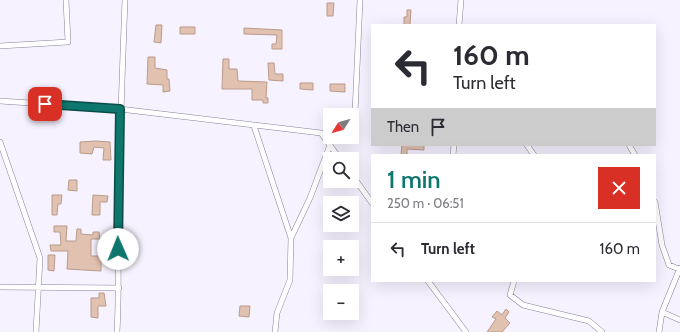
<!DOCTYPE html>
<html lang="en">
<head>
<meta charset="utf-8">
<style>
	body { margin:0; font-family:Cabin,sans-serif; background:#f2f2f3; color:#2b2b33; height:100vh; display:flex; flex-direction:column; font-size:15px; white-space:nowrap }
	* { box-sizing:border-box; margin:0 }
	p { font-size:13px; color:#7c7c81 }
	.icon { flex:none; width:22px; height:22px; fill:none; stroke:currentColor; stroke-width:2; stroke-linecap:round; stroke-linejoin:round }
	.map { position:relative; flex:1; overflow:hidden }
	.sheet { position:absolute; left:371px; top:154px; width:285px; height:128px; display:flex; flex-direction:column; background:#fff; border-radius:0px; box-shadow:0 4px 16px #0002 }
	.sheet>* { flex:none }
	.guide { position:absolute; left:371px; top:24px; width:285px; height:122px; border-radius:0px; box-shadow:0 4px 16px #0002; background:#fff; color:#2b2b33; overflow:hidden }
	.needle { width:26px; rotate:233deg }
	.fabs { position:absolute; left:323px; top:108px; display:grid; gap:8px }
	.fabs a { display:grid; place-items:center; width:36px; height:36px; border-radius:0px; background:#fff; box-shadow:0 4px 16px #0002; font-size:20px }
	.pin { position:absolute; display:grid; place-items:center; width:34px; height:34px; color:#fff; margin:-17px; border-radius:8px; box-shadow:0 2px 6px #0006 }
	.me { position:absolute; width:44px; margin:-22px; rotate:359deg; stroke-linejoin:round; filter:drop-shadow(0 0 3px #0008) }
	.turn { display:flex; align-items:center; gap:14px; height:84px; padding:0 16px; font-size:18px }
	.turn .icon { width:52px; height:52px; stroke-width:2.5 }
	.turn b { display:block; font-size:28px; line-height:34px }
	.then { display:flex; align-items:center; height:38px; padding:0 16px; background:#0003; gap:8px; font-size:15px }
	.round { display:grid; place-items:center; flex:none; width:42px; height:42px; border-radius:0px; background:#f2f2f3 }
	.summary { display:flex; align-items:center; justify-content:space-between; height:68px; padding:0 16px }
	h1 { font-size:24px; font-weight:600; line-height:30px; color:#0f766e }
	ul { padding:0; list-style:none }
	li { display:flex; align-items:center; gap:12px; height:52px; padding:0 16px; border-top:1px solid #e1e1e2 }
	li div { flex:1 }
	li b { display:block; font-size:15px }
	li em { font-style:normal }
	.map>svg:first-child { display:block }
	.building { fill:#e1c1b0; stroke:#ba9b8b }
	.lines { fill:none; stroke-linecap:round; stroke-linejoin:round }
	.minor-casing { stroke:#88809c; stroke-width:6 }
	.minor { stroke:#fff; stroke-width:5 }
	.route-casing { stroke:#0a4d48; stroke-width:10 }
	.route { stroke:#0f766e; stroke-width:7 }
</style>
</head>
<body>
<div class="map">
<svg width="680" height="332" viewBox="0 0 680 332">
	<rect width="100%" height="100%" fill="#f6f2ff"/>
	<path class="building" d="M 327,3 L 334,3 L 333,16 L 327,16 Z
		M 407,10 L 411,10 L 410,25 L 404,25 L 404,17 L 407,17 Z
		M 156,25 L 162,25 L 161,43 L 154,42 Z
		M 180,27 L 195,27 L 195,34 L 180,34 Z
		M 244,28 L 282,30 L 282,49 L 272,49 L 272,44 L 276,44 L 277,35 L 244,34 Z
		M 148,57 L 155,57 L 155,68 L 167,70 L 167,79 L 169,79 L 170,91 L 163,92 L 163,85 L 147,84 Z
		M 223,59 L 229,59 L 229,69 L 237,69 L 238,81 L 267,82 L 266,98 L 268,98 L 268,103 L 263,103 L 263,100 L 252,100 L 252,89 L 222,89 Z
		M 268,63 L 274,63 L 275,74 L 283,74 L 283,81 L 269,80 Z
		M 300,83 L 313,83 L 313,90 L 300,89 Z
		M 330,84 L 345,84 L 345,92 L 330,91 Z
		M 96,141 L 110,142 L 111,160 L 103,160 L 104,148 L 94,147 L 92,154 L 80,153 L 80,142 Z
		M 402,145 L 424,145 L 424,150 L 407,149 L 407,155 L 401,155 Z
		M 69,180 L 77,180 L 77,191 L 68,190 Z
		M 52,195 L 62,195 L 61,204 L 58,204 L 57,215 L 52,215 Z
		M 93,195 L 108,196 L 107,202 L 100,202 L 100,215 L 92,215 Z
		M 54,226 L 67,226 L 66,241 L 76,241 L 77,229 L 81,229 L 81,234 L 93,235 L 93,232 L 99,232 L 100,239 L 91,239 L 91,256 L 101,256 L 101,271 L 67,269 L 68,251 L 51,251 L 50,245 L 61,245 L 60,232 L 54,232 Z
		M 48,255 L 55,255 L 54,271 L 48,270 Z
		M 99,293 L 104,293 L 106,306 L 98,306 L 98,318 L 91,317 L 91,298 L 99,298 Z
		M 240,306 L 250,306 L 249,317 L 239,316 Z
		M 506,309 L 509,312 L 505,318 L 510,323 L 502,332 L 487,332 L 496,319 L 492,317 L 497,311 L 502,315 Z"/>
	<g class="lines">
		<defs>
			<path id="minor" d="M 459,25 L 461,0
				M 0,46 L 68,42 L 66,0
				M 0,101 L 120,109 L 321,133 L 340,159
				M 352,117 L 355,113 L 360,0
				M 254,126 L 291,238 L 290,280 L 277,313 L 275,332
				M 328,141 L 332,137
				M 0,142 L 40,258 L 36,332
				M 527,145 L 534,155
				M 629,145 L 635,155
				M 453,155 L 454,145
				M 352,175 L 372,203
				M 655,202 L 662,245 L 669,265 L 679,269
				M 291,238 L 310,198 L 330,145
				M 428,281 L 466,332
				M 514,281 L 510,295 L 523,305 L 589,321 L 602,332
				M 0,287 L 119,288
				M 662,312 L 680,320
				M 117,332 C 119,299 118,267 118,235 C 119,156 122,78 125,0
				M 659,332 L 662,312 L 680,268"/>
		</defs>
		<use href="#minor" class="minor-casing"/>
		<use href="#minor" class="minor"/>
	</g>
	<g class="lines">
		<defs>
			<path id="route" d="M 45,104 L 120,109 L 118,249"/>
		</defs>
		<use href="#route" class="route-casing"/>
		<use href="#route" class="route"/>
	</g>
</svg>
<div class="fabs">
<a><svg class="needle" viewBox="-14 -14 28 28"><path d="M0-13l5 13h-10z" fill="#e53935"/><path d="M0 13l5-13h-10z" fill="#7c7c81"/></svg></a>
<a><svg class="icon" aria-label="search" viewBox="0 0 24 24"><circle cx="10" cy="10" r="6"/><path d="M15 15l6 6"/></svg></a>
<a><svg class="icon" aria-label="layers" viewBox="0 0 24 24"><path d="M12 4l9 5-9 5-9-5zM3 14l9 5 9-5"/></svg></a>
<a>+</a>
<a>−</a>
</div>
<div class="pin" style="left:45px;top:104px;background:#d93025"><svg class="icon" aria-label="arrive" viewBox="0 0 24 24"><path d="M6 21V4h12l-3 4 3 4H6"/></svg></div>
<svg class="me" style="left:118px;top:249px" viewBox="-20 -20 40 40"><circle r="19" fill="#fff"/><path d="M0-13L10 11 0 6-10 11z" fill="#0f766e"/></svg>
<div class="guide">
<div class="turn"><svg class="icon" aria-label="left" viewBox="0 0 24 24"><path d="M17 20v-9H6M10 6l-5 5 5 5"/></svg><div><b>160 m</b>Turn left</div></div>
<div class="then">Then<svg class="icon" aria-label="arrive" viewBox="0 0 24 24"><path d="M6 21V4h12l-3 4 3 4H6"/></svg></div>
</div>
<section class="sheet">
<div class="summary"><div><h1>1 min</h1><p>250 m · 06:51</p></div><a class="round" style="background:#d93025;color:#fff"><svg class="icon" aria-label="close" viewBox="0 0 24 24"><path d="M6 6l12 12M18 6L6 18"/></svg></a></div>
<ul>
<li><svg class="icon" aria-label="left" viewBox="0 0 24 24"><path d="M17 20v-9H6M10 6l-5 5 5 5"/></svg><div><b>Turn left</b></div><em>160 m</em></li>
</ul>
</section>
</div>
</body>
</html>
